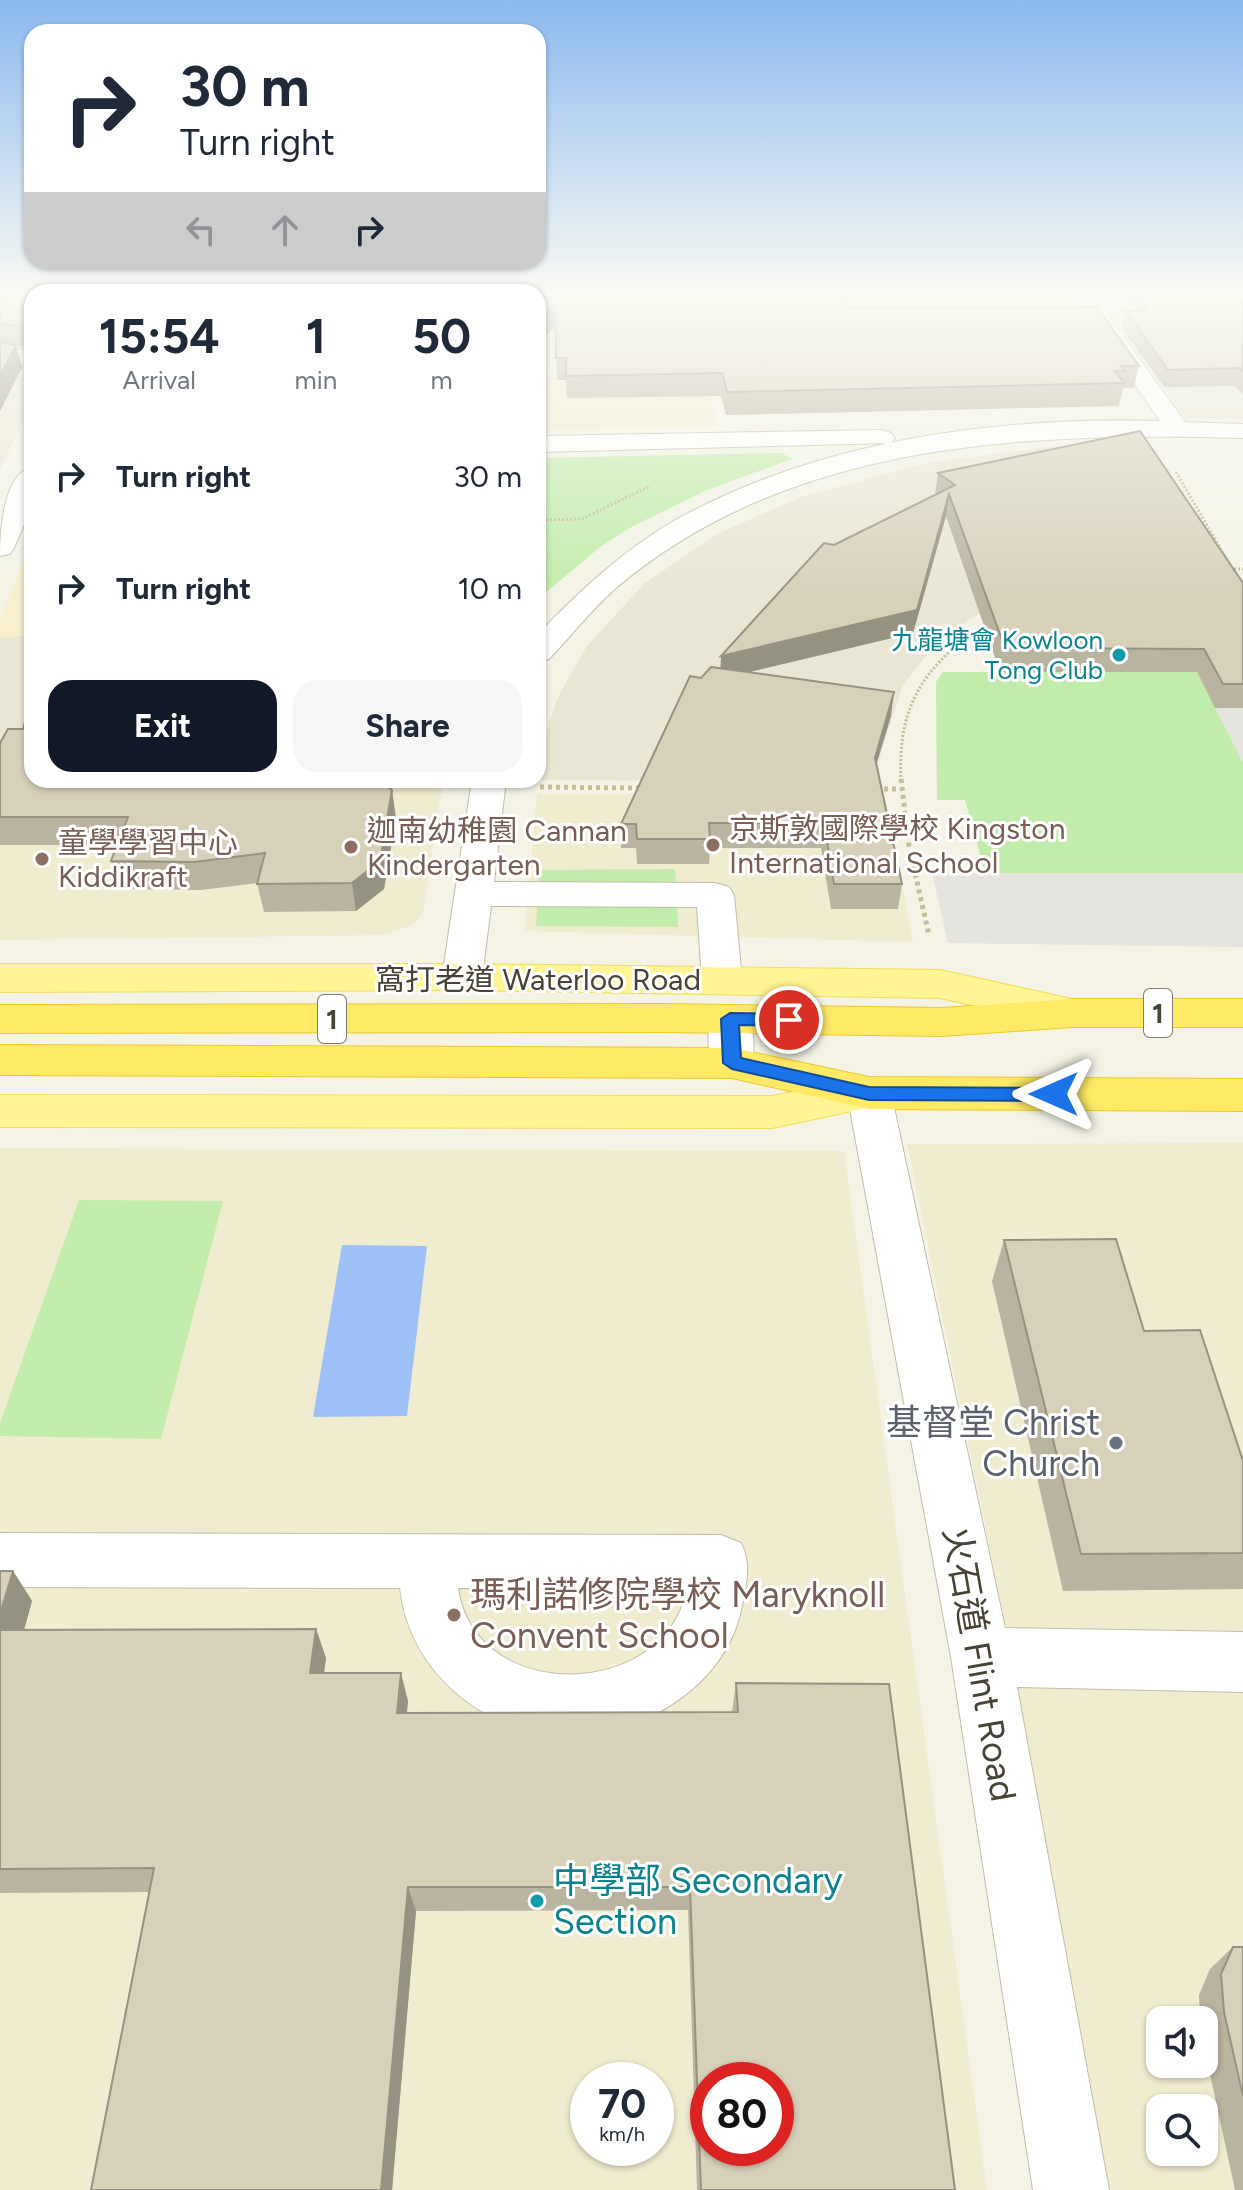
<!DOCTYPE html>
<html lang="en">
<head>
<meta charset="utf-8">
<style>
	body { margin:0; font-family:Figtree,"Noto Sans TC",sans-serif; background:#f6f6f7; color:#1f2937; height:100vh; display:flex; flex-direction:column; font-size:30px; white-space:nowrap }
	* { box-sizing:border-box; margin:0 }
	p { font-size:26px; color:#747a83 }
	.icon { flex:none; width:44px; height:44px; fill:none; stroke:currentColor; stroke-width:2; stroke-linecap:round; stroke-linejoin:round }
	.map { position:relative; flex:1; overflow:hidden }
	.side { position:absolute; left:24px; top:284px; width:522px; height:504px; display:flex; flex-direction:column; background:#fff; border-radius:24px; box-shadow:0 2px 6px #0004 }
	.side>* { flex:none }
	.top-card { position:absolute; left:24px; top:24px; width:522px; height:244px; border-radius:24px; box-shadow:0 2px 6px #0004; background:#fff; color:#1f2937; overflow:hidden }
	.controls { position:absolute; left:1146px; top:2006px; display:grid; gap:16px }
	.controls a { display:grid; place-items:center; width:72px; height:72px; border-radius:16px; background:#fff; box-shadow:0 2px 6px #0004; font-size:40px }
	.speed { position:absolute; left:570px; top:2062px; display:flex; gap:16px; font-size:40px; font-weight:700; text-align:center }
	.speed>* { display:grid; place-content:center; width:104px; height:104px; border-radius:50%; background:#fff; box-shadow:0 2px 6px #0004; line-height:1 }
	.speed small { font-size:20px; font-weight:400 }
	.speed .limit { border:12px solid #d22; background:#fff; color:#111 }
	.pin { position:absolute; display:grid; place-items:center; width:68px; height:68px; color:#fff; margin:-34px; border:4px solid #fff; border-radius:50%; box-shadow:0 2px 8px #0007 }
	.me { position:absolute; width:88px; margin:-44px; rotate:270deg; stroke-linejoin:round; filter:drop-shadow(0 0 6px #0008) }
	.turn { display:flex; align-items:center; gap:28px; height:168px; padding:0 24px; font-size:36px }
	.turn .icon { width:104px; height:104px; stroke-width:2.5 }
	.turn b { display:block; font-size:56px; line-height:68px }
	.lanes { display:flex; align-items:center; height:76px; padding:0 24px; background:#0003; justify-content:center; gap:40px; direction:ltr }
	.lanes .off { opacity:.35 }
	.eta { display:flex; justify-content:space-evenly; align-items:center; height:136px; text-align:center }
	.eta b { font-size:48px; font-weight:700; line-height:56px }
	.action { display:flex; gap:16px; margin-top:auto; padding:16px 24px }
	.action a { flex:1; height:92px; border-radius:24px; background:#111827; color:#fff; font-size:32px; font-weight:700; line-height:92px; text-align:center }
	.action a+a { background:#f6f6f7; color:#1f2937 }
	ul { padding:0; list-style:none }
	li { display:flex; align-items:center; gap:24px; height:112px; padding:0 24px }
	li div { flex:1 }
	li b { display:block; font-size:30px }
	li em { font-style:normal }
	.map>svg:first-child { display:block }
	.residential { fill:#e9e6d4 }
	.commercial { fill:#f8efcf }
	.education { fill:#efeccf; fill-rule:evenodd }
	.green { fill:#c2ecab }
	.parking { fill:#e5e4de }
	.water { fill:#9dc0f7 }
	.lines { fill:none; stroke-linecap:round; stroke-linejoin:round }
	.minor-casing { stroke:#c1bda8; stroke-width:2 }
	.major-casing { stroke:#eede5a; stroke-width:2 }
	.highway-casing { stroke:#ebc92a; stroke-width:2 }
	.path-far1 { stroke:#c4bd98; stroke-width:3; stroke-dasharray:2 2; stroke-linecap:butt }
	.path { stroke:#c4bd98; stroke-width:5; stroke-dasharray:4 4; stroke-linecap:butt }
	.minor { fill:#fff; fill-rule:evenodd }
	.major { fill:#fff594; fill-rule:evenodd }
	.highway { fill:#ffea66; fill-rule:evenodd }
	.wall { fill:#b9b4a0 }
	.shaded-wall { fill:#969282 }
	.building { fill:#d7d1ba; stroke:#969282; stroke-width:2; fill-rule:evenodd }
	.route { fill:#1a73e8; stroke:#114b97; stroke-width:2 }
	.culture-dot { fill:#0f9aa8; stroke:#fff; stroke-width:3 }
	.education-dot { fill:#8d6e63; stroke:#fff; stroke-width:3 }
	.worship-dot { fill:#6b7280; stroke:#fff; stroke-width:3 }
	.labels { text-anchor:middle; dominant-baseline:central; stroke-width:6; stroke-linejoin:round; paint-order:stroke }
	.far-culture-label { font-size:26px; fill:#0d838f; stroke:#fff; text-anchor:end }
	.shield { fill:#fff; stroke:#7f7c72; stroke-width:2 }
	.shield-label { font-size:28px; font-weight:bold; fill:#484435 }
	.education-label { font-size:30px; fill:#785e54; stroke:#fff; text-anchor:start }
	.street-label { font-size:30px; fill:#484435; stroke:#fff }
	.near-worship-label { font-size:36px; fill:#5b616d; stroke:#fff; text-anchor:end }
	.near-education-label { font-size:36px; fill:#785e54; stroke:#fff; text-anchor:start }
	.near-street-label { font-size:36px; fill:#484435; stroke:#fff }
	.near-culture-label { font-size:36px; fill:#0d838f; stroke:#fff; text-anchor:start }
</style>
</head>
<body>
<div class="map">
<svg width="1243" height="2190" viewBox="0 0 1243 2190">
	<rect width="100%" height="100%" fill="#f4f3e6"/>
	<path class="residential" d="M 1110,309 L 1243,311 L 1243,419 L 1185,418 Z
		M 0,372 L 32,378 L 32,401 L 0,470 Z
		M 1150,442 L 1218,563 L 987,610 L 971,618 L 931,649 L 902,687 L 878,763 L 881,782 L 537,780 L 549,722 L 559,695 L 587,646 L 645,583 L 717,534 L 801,497 L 927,463 L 1045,447 Z
		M 32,633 L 32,742 L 0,742 L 0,635 Z"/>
	<path class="commercial" d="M 29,547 L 32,547 L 32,635 L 0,638 L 0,621 Z"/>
	<path class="education" d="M 1104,291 L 1096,303 L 789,309 L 493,292 Z
		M 538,315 L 691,320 L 718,426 L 538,430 Z
		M 0,752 L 32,780 L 443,780 L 423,914 L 413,925 L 382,935 L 0,940 Z
		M 537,794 L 884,795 L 913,942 L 525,931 Z
		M 1243,1143 L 1243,1643 L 1008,1637 L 907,1144 Z
		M 0,1148 L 844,1151 L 987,2190 L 0,2190 ZM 588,2080 L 656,2080 L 656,2148 L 588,2148 ZM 708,2080 L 776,2080 L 776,2148 L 708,2148 Z
		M 1013,1686 L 1243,1693 L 1243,2190 L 1104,2190 ZM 1160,2020 L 1204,2020 L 1204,2064 L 1160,2064 ZM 1160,2108 L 1204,2108 L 1204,2152 L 1160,2152 Z"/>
	<path class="green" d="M 782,453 L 792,459 L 707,490 L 633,526 L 600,547 L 538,599 L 538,458 Z
		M 943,672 L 1197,672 L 1243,762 L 1243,873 L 985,873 L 965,800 L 937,800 L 936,682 Z
		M 675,869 L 678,927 L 536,926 L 539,870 Z
		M 79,1200 L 223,1201 L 161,1439 L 0,1436 L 0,1423 Z"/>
	<path class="parking" d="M 1215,708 L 1243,708 L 1243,762 Z
		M 932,873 L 1243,873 L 1243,947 L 948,943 Z"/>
	<path class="water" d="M 342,1245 L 427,1246 L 407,1416 L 313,1417 Z"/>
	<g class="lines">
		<defs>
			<path id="minor" d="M 1070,291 L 1091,291 L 1185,422 L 1243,424 L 1243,438 C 1027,432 789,441 616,588 C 592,609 571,636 549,659 L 538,661 L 538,634 C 579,592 621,552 672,522 C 815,441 997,416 1160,421 Z
				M 0,346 L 32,352 L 32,366 L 0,360 Z
				M 882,430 L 891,433 L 895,438 L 891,443 L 538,452 L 538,436 Z
				M 32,467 L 32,506 L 14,548 L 10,554 L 0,556 C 0,532 3,474 32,467 Z
				M 472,780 L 506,780 L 494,882 L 715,883 L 729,887 L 734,895 L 742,980 L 736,990 L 722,994 L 708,990 L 702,980 L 697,907 L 491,906 L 482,977 L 476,987 L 462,990 L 448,987 L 442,977 Z
				M 730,1005 L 745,1009 C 755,1026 757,1057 747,1074 L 732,1078 L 717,1074 C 707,1057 705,1026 715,1009 Z
				M 869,1077 L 885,1082 L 891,1093 L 1005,1628 L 1243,1632 L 1243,1692 L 1017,1687 L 1109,2190 L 1033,2190 L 951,1657 L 847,1093 L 853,1082 Z
				M 0,1533 L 721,1535 L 741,1543 C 751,1564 747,1579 743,1601 C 731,1675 664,1722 595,1734 C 586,1736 575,1739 565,1738 C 483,1731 409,1672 400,1588 L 0,1587 ZM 458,1588 L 687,1589 C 665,1702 474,1704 458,1588 Z"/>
			<path id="major" d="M 0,964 L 462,964 L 940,970 L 1072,999 L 1087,1003 L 1093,1013 L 1087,1023 L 1072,1027 L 940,998 L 462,990 L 0,992 Z
				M 869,1077 L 885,1082 L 891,1093 L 885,1104 L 772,1128 L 0,1127 L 0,1095 L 772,1096 Z"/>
			<path id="highway" d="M 1072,999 L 1243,999 L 1243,1027 L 1072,1027 L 942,1036 L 664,1032 L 0,1033 L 0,1005 L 664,1004 L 942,1008 Z
				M 0,1045 L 732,1048 L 869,1077 L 1243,1079 L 1243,1111 L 869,1109 L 732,1078 L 0,1075 Z"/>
		</defs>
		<use href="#minor" class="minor-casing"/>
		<use href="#major" class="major-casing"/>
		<use href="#highway" class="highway-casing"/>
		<path class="path-far1" d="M 1176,472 L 1231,567
			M 538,520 L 582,519 L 650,486
			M 1226,569 L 1243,569
			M 901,781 C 897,700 927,665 989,620"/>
		<path class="path" d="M 901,779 L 909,846 L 929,935
			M 540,787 L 642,788
			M 876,789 L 899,789"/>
		<use href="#minor" class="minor"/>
		<use href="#major" class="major"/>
		<use href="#highway" class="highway"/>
	</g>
	<path class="wall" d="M 0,291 L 841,291 L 849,308 L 1097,307 L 1139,366 L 1134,388 L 1123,388 L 1119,406 L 726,415 L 721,396 L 567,398 L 566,380 L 557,380 L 556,327 L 538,340 L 538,292 L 32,292 L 32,347 L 31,349 L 16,346 L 22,367 L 0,411 Z
		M 1126,291 L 1233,291 L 1243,302 L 1243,395 L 1235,386 L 1164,387 L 1122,329 L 1126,311 L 1135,311 Z
		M 938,473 L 1243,583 L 1243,708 L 1215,708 L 1197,672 L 1000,672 L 946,516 L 913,633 L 749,672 L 891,716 L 876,765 L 902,884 L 898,909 L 831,909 L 821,848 L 710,848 L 709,864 L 637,864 L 636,848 L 621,848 L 621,824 L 701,678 L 721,668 L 721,656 L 834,545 L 935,495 Z
		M 23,729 L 396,818 L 384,889 L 356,911 L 264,912 L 257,883 L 201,890 L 119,889 L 111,861 L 117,845 L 0,845 L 0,743 Z
		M 1004,1240 L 1144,1331 L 1243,1461 L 1243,1589 L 1063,1591 L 992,1281 Z
		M 0,1571 L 13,1571 L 32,1601 L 24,1630 L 316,1629 L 326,1658 L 324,1673 L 408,1701 L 407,1713 L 732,1712 L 736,1683 L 955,2190 L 697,2190 L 688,1910 L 416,1911 L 392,2190 L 91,2190 L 149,1892 L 0,1893 Z
		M 1233,1947 L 1243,1947 L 1243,2190 L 1235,2190 L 1204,2046 L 1204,2020 L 1200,2020 L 1199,1995 L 1210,1969 Z"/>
	<path class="shaded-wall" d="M 555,306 L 556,327 L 538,340 L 538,318 Z
		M 32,314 L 32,347 L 31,349 L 25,327 Z
		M 16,345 L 22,367 L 0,411 L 0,375 Z
		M 949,494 L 946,516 L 913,633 L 720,679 L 721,656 Z
		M 894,692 L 891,716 L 871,782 L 875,758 Z
		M 392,790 L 396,818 L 384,889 L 356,911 L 352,883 Z
		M 13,1571 L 32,1601 L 16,1659 L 0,1637 L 0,1614 Z
		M 316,1629 L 326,1658 L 320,1701 L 310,1673 Z
		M 401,1673 L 408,1701 L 404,1740 L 397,1713 Z
		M 408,1887 L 416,1911 L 392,2190 L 381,2190 Z"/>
	<path class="building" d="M 0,291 L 841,291 L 849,308 L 1097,307 L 1139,366 L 1121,366 L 1125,371 L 1115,371 L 1124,383 L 727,392 L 722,373 L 566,376 L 566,358 L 556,358 L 555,306 L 538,318 L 538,292 L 32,292 L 32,314 L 25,327 L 0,323 Z
		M 1138,291 L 1233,291 L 1243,302 L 1243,371 L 1240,368 L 1168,370 L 1126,311 L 1147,311 Z
		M 0,342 L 16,345 L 0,375 Z
		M 1140,431 L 1243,583 L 1243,684 L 1223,684 L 1204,649 L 1005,648 L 949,494 L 917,610 L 721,656 L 824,543 L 834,545 L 955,485 L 938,473 Z
		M 711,667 L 894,692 L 875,758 L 902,884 L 834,884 L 824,823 L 709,823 L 710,839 L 637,839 L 636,824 L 621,824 L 690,676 L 701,678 Z
		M 32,698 L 32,780 L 381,780 L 392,790 L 380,861 L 352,883 L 257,884 L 265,853 L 194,862 L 111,861 L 128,817 L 0,817 L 0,743 L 8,729 L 23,729 Z
		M 1116,1239 L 1144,1331 L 1200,1330 L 1243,1461 L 1243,1553 L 1081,1554 L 1004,1240 Z
		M 0,1571 L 13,1571 L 0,1614 Z
		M 316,1629 L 310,1673 L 401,1673 L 397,1713 L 738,1712 L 736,1683 L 889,1684 L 955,2190 L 701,2190 L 690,1887 L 408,1887 L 381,2190 L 91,2190 L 154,1868 L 0,1869 L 0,1630 ZM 708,2080 L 776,2080 L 776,2148 L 708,2148 Z
		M 1233,1947 L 1243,1947 L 1243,2096 L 1224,2012 L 1221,1974 Z"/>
	<linearGradient id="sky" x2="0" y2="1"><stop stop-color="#8ab9ee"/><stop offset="0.49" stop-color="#fafaf4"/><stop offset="1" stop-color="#fafaf4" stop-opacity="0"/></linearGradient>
	<rect width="1243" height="598" fill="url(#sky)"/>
	<path class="route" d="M 730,1013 L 789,1014 L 798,1020 L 789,1026 L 739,1025 L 741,1058 L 869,1087 L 1054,1088 L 1063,1094 L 1054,1101 L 869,1100 L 732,1069 L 723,1063 L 721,1019 Z"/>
	<g class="culture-dot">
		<circle cx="1119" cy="655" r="8"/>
		<circle cx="537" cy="1901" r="8"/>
	</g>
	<g class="education-dot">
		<circle cx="713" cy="845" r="8"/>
		<circle cx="351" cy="847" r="8"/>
		<circle cx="42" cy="859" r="8"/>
		<circle cx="454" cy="1615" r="8"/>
	</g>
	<circle class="worship-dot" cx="1116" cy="1443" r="8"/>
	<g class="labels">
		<g class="far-culture-label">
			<text x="1103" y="640">九龍塘會 Kowloon<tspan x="1103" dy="30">Tong Club</tspan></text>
		</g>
		<g class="shield">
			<rect x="1144" y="989" width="28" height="48" rx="6"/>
			<rect x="318" y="995" width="28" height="48" rx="6"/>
		</g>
		<g class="shield-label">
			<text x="1158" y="1013">1</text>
			<text x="332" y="1019">1</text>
		</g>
		<g class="education-label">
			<text x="729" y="828">京斯敦國際學校 Kingston<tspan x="729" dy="34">International School</tspan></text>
			<text x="367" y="830">迦南幼稚園 Cannan<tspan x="367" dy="34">Kindergarten</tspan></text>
			<text x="58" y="842">童學學習中心<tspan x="58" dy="34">Kiddikraft</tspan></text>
		</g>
		<g class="street-label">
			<text x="538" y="979">窩打老道 Waterloo Road</text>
		</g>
		<g class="near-worship-label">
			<text x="1100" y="1422">基督堂 Christ<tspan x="1100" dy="41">Church</tspan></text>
		</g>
		<g class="near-education-label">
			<text x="470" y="1594">瑪利諾修院學校 Maryknoll<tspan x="470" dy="41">Convent School</tspan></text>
		</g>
		<g class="near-street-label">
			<text transform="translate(980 1664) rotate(80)">火石道 Flint Road</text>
		</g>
		<g class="near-culture-label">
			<text x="553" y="1880">中學部 Secondary<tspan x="553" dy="41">Section</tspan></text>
		</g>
	</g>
</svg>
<div class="controls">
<a><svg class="icon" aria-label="sound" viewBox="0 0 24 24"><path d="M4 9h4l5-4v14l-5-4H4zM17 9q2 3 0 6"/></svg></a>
<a><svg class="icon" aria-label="search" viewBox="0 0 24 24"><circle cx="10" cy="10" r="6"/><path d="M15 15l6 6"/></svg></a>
</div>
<div class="speed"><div>70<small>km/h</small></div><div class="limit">80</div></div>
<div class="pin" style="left:789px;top:1020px;background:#d93025"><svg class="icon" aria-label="arrive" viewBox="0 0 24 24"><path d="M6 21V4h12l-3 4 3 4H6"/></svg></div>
<svg class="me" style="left:1054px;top:1094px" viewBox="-20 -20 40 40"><path d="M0-17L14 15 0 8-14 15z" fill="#1a73e8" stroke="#fff" stroke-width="4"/></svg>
<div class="top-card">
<div class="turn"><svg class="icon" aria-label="right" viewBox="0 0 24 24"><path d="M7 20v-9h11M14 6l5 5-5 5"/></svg><div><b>30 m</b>Turn right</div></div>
<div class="lanes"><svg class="icon off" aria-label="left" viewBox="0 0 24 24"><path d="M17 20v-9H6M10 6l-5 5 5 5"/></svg><svg class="icon off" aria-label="ahead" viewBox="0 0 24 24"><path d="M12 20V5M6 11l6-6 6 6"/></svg><svg class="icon" aria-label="right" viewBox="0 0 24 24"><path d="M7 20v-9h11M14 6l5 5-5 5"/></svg></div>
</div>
<section class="side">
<div class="eta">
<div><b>15:54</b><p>Arrival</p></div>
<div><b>1</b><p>min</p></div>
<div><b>50</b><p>m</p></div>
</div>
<ul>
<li><svg class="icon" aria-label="right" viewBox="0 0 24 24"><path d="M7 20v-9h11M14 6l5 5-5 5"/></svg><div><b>Turn right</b></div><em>30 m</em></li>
<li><svg class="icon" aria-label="right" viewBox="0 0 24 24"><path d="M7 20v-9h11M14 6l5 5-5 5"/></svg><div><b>Turn right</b></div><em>10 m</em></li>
</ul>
<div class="action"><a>Exit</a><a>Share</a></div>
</section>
</div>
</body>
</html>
